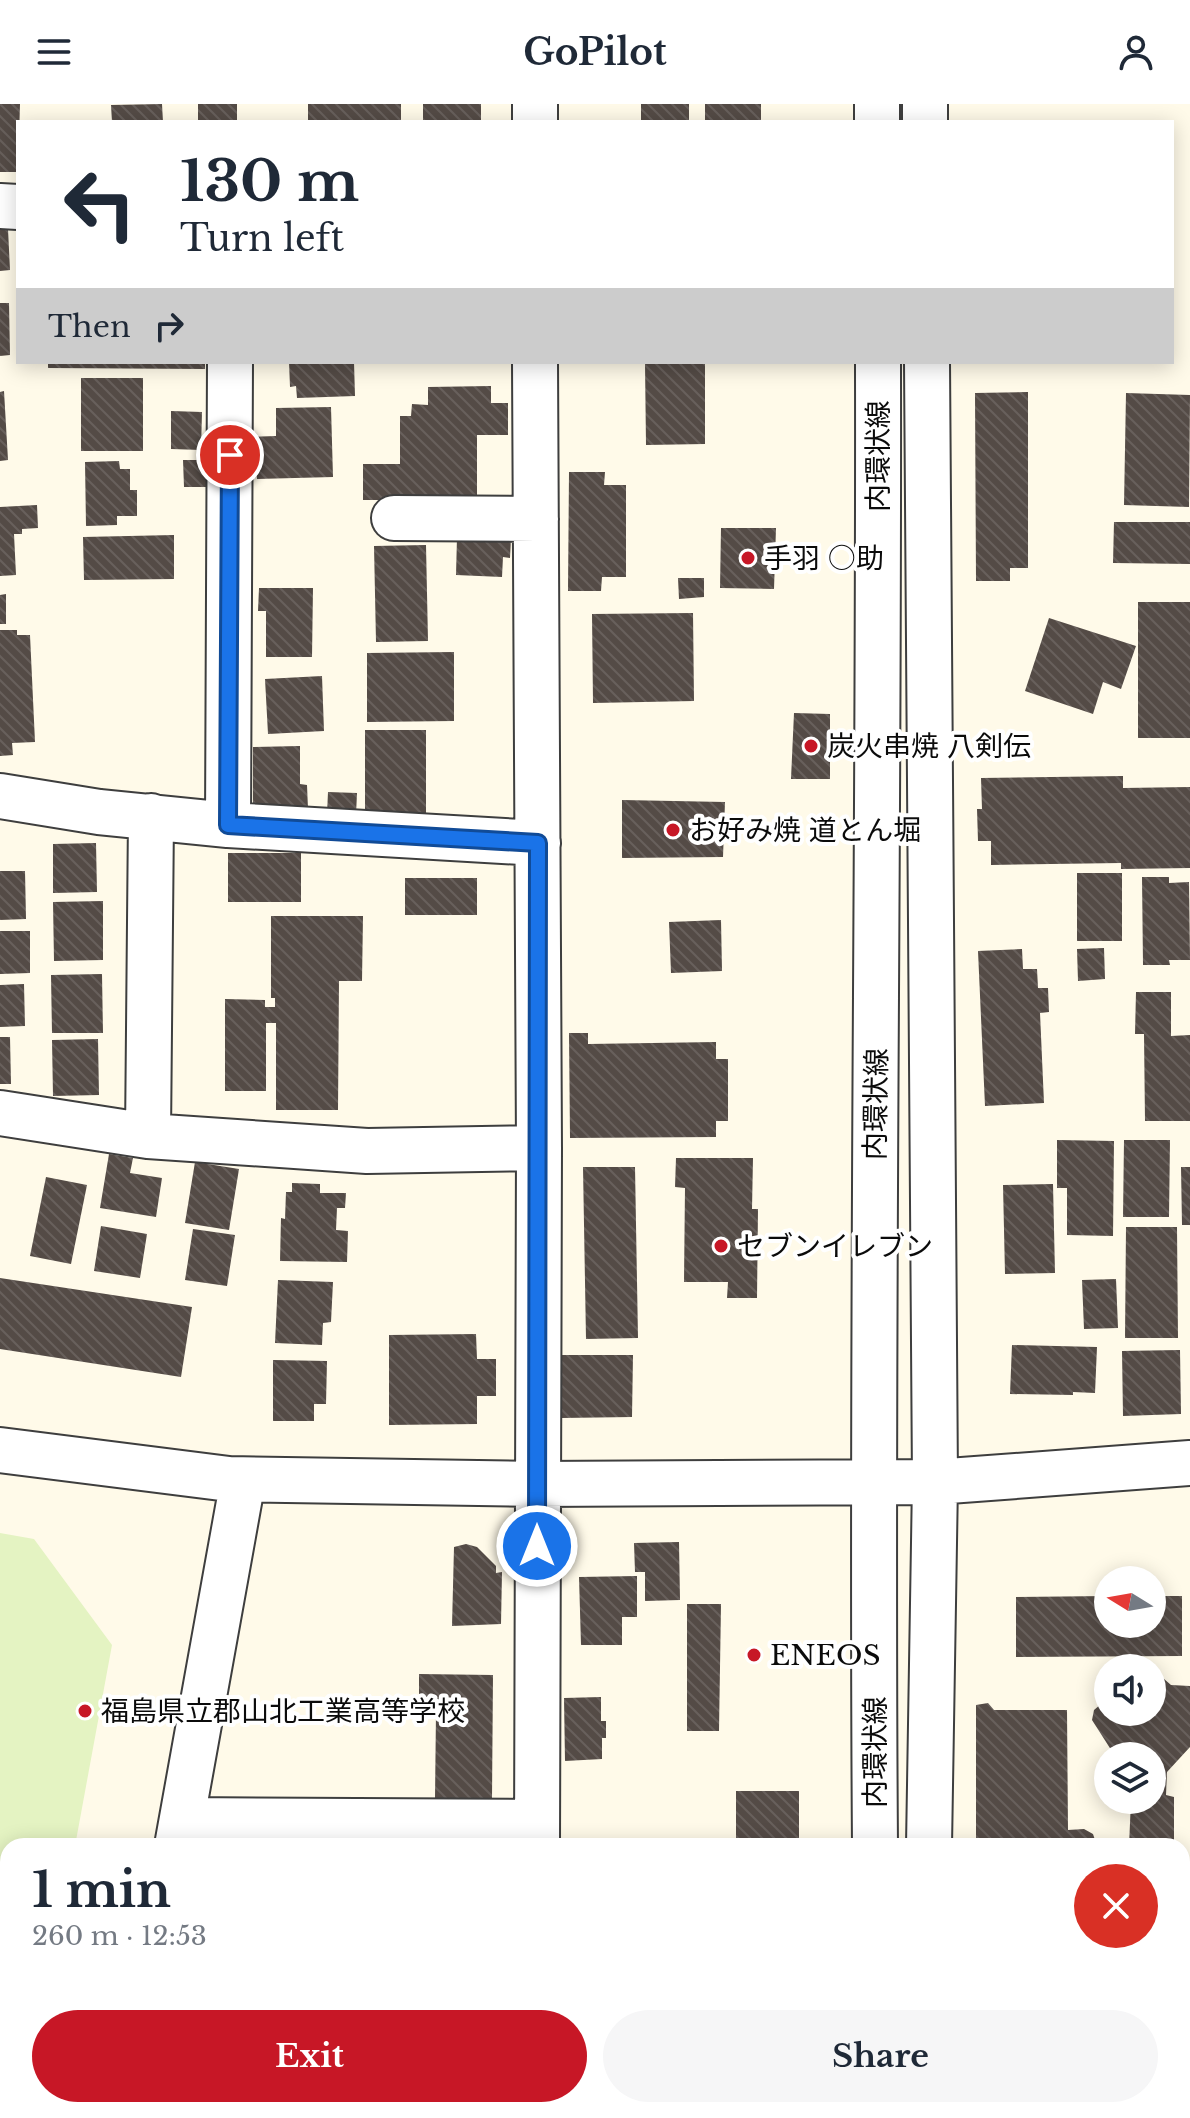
<!DOCTYPE html>
<html lang="en">
<head>
<meta charset="utf-8">
<style>
	body { margin:0; font-family:"Libre Baskerville","Noto Sans JP",serif; background:#f6f6f7; color:#1f2937; height:100vh; display:flex; flex-direction:column; font-size:30px; white-space:nowrap }
	* { box-sizing:border-box; margin:0 }
	p { font-size:26px; color:#747a83 }
	.icon { flex:none; width:44px; height:44px; fill:none; stroke:currentColor; stroke-width:2; stroke-linecap:round; stroke-linejoin:round }
	.map { position:relative; flex:1; overflow:hidden }
	.sheet { position:absolute; left:0px; top:1734px; width:1190px; height:280px; display:flex; flex-direction:column; background:#fff; border-radius:24px 24px 0 0; box-shadow:0 4px 20px #0003 }
	.sheet>* { flex:none }
	.guide { position:absolute; left:16px; top:16px; width:1158px; height:244px; border-radius:0px; box-shadow:0 4px 20px #0003; background:#fff; color:#1f2937; overflow:hidden }
	.needle { width:52px; rotate:281deg }
	.tools { position:absolute; left:1094px; top:1462px; display:grid; gap:16px }
	.tools a { display:grid; place-items:center; width:72px; height:72px; border-radius:50%; background:#fff; box-shadow:0 4px 20px #0003; font-size:40px }
	.pin { position:absolute; display:grid; place-items:center; width:68px; height:68px; color:#fff; margin:-34px; border:4px solid #fff; border-radius:50%; box-shadow:0 2px 8px #0007 }
	.me { position:absolute; width:88px; margin:-44px; rotate:0deg; stroke-linejoin:round; filter:drop-shadow(0 0 6px #0008) }
	.turn { display:flex; align-items:center; gap:28px; height:168px; padding:0 32px; font-size:36px }
	.turn .icon { width:104px; height:104px; stroke-width:2.5 }
	.turn b { display:block; font-size:56px; line-height:68px }
	.then { display:flex; align-items:center; height:76px; padding:0 32px; background:#0003; gap:16px; font-size:30px }
	.round { display:grid; place-items:center; flex:none; width:84px; height:84px; border-radius:42px; background:#f6f6f7 }
	.summary { display:flex; align-items:center; justify-content:space-between; height:136px; padding:0 32px }
	h1 { font-size:48px; font-weight:700; line-height:60px }
	.cta { display:flex; gap:16px; margin-top:auto; padding:16px 32px }
	.cta a { flex:1; height:92px; border-radius:48px; background:#c71726; color:#fff; font-size:32px; font-weight:700; line-height:92px; text-align:center }
	.cta a+a { background:#f6f6f7; color:#1f2937 }
	header { display:flex; justify-content:space-between; align-items:center; height:104px; padding:0 32px; background:#fff; font-size:36px; font-weight:700 }
	.map>svg:first-child { display:block }
	.pitch { fill:#e4f3c2 }
	.building { fill:url(#building-back-hatch) }
	.lines { fill:none; stroke-linecap:round; stroke-linejoin:round }
	.minor-casing { stroke:#3e3e3e; stroke-width:48 }
	.minor { stroke:#fff; stroke-width:44 }
	.route-casing { stroke:#114b97; stroke-width:20 }
	.route { stroke:#1a73e8; stroke-width:14 }
	.poi-dot { fill:#c71726; stroke:#fff; stroke-width:3 }
	.labels { text-anchor:middle; dominant-baseline:central; stroke-width:8; stroke-linejoin:round; paint-order:stroke }
	.street-label { font-size:28px; fill:#0b0b0b; stroke:#fff }
	.poi-label { font-size:28px; fill:#0b0b0b; stroke:#fff; text-anchor:start }
</style>
</head>
<body>
<header><svg class="icon" aria-label="menu" viewBox="0 0 24 24"><path d="M4 6h16M4 12h16M4 18h16"/></svg>GoPilot<svg class="icon" aria-label="person" viewBox="0 0 24 24"><circle cx="12" cy="8" r="4"/><path d="M4 21q1-7 8-7t8 7"/></svg></header>
<div class="map">
<svg width="1190" height="2014" viewBox="0 0 1190 2014">
	<defs>
		<pattern id="building-back-hatch" width="6" height="6" patternUnits="userSpaceOnUse" patternTransform="scale(2)"><rect width="6" height="6" fill="#544b46"/><path d="M-1 5l2 2M0 0l6 6M5-1l2 2" fill="none" stroke="#68605c"/></pattern>
	</defs>
	<rect width="100%" height="100%" fill="#fffae9"/>
	<path class="pitch" d="M 0,1429 L 34,1435 L 112,1541 L 75,1742 L 8,1742 L 8,2006 L 26,2006 L 24,2014 L 0,2010 Z"/>
	<path class="building" d="M 0,0 L 20,0 L 18,68 L 0,68 Z
		M 162,0 L 163,18 L 112,18 L 111,1 Z
		M 198,0 L 237,0 L 237,18 L 198,18 Z
		M 308,0 L 401,0 L 401,17 L 308,17 Z
		M 423,0 L 481,0 L 481,18 L 423,18 Z
		M 641,0 L 689,0 L 689,18 L 641,18 Z
		M 705,0 L 761,0 L 761,18 L 705,18 Z
		M 8,125 L 10,166 L 0,167 L 0,126 Z
		M 0,199 L 9,199 L 10,251 L 0,252 Z
		M 48,258 L 205,258 L 205,265 L 48,264 Z
		M 289,258 L 354,258 L 355,292 L 297,294 L 296,282 L 290,283 Z
		M 705,259 L 705,340 L 646,341 L 645,260 Z
		M 81,274 L 143,274 L 143,347 L 81,347 Z
		M 491,282 L 491,299 L 508,299 L 508,331 L 477,331 L 477,396 L 363,396 L 363,360 L 400,360 L 400,312 L 411,312 L 412,300 L 428,301 L 428,283 Z
		M 4,287 L 8,356 L 0,357 L 0,288 Z
		M 1028,288 L 1028,464 L 1010,464 L 1010,477 L 976,477 L 975,289 Z
		M 1126,289 L 1190,291 L 1189,403 L 1124,401 Z
		M 331,303 L 333,373 L 257,375 L 256,363 L 251,363 L 250,333 L 276,332 L 276,304 Z
		M 171,307 L 202,308 L 201,346 L 171,345 Z
		M 183,356 L 210,356 L 211,383 L 184,383 Z
		M 119,357 L 120,365 L 130,365 L 130,386 L 137,386 L 137,412 L 117,412 L 117,421 L 86,422 L 85,358 Z
		M 569,368 L 605,368 L 604,381 L 626,381 L 626,473 L 602,473 L 601,487 L 568,487 Z
		M 37,401 L 38,424 L 22,425 L 22,430 L 14,430 L 16,471 L 0,472 L 0,403 Z
		M 1114,418 L 1190,418 L 1190,460 L 1113,459 Z
		M 721,424 L 776,424 L 774,485 L 720,484 Z
		M 174,431 L 174,475 L 84,476 L 83,433 Z
		M 457,433 L 511,435 L 510,454 L 503,453 L 502,473 L 456,471 Z
		M 426,441 L 428,537 L 376,538 L 374,442 Z
		M 678,474 L 704,474 L 704,493 L 679,495 Z
		M 259,484 L 313,484 L 312,553 L 266,553 L 266,507 L 258,507 Z
		M 6,490 L 6,520 L 0,520 L 0,491 Z
		M 1138,498 L 1190,498 L 1190,634 L 1138,634 Z
		M 693,509 L 694,597 L 593,599 L 592,510 Z
		M 1049,514 L 1136,542 L 1121,585 L 1103,578 L 1093,610 L 1025,587 Z
		M 0,526 L 17,526 L 17,531 L 30,531 L 35,638 L 12,639 L 13,651 L 0,652 Z
		M 454,548 L 454,617 L 367,618 L 367,549 Z
		M 322,572 L 324,627 L 268,630 L 265,575 Z
		M 794,609 L 830,610 L 830,675 L 791,675 Z
		M 365,626 L 426,626 L 426,709 L 365,709 Z
		M 300,642 L 300,680 L 307,681 L 308,705 L 253,705 L 253,643 Z
		M 1123,672 L 1123,684 L 1190,683 L 1190,764 L 1121,765 L 1121,759 L 991,761 L 991,737 L 978,737 L 977,705 L 982,705 L 981,674 Z
		M 328,688 L 357,689 L 356,711 L 327,710 Z
		M 622,696 L 725,698 L 723,753 L 622,754 Z
		M 96,739 L 97,788 L 53,789 L 53,740 Z
		M 228,749 L 301,749 L 301,798 L 228,798 Z
		M 0,767 L 25,767 L 26,815 L 0,816 Z
		M 1077,769 L 1122,769 L 1122,837 L 1077,837 Z
		M 1142,773 L 1169,773 L 1169,779 L 1189,778 L 1190,856 L 1169,856 L 1170,861 L 1143,861 Z
		M 405,774 L 477,774 L 477,811 L 405,811 Z
		M 103,797 L 103,856 L 54,857 L 53,798 Z
		M 271,812 L 363,812 L 362,877 L 339,877 L 338,1006 L 276,1006 L 276,919 L 266,919 L 266,987 L 225,987 L 225,895 L 265,896 L 265,903 L 275,903 L 275,894 L 271,894 Z
		M 721,816 L 722,867 L 671,869 L 669,818 Z
		M 0,827 L 30,827 L 30,869 L 0,870 Z
		M 1104,844 L 1105,875 L 1078,877 L 1077,845 Z
		M 1022,845 L 1023,865 L 1037,865 L 1038,884 L 1048,884 L 1049,908 L 1040,909 L 1044,999 L 985,1002 L 978,847 Z
		M 102,870 L 103,929 L 52,929 L 51,871 Z
		M 24,880 L 25,922 L 0,923 L 0,881 Z
		M 1136,888 L 1171,888 L 1171,932 L 1190,931 L 1190,1017 L 1145,1017 L 1144,930 L 1135,930 Z
		M 569,929 L 588,929 L 588,940 L 716,938 L 716,955 L 728,955 L 728,1017 L 716,1017 L 716,1033 L 570,1034 Z
		M 0,933 L 10,933 L 11,980 L 0,980 Z
		M 98,935 L 99,991 L 53,992 L 52,936 Z
		M 1057,1036 L 1114,1037 L 1113,1132 L 1067,1131 L 1067,1084 L 1057,1084 Z
		M 1124,1036 L 1170,1036 L 1169,1113 L 1123,1113 Z
		M 109,1050 L 133,1054 L 130,1069 L 162,1074 L 156,1113 L 100,1104 Z
		M 676,1054 L 753,1054 L 752,1105 L 758,1105 L 757,1194 L 727,1194 L 728,1178 L 684,1178 L 685,1084 L 675,1083 Z
		M 195,1058 L 239,1065 L 229,1126 L 185,1119 Z
		M 583,1063 L 635,1063 L 638,1234 L 586,1235 Z
		M 1181,1063 L 1190,1063 L 1190,1121 L 1182,1121 Z
		M 46,1073 L 87,1081 L 71,1160 L 30,1152 Z
		M 292,1079 L 320,1080 L 320,1089 L 346,1089 L 345,1104 L 337,1104 L 336,1126 L 348,1127 L 347,1158 L 280,1157 L 281,1114 L 285,1115 L 286,1088 L 292,1088 Z
		M 1053,1080 L 1055,1169 L 1005,1170 L 1003,1081 Z
		M 101,1122 L 147,1130 L 140,1174 L 94,1167 Z
		M 1126,1123 L 1177,1123 L 1178,1234 L 1125,1234 Z
		M 193,1125 L 235,1131 L 227,1182 L 185,1176 Z
		M 0,1174 L 192,1203 L 181,1273 L 0,1245 Z
		M 1116,1175 L 1118,1224 L 1084,1225 L 1082,1176 Z
		M 278,1176 L 333,1178 L 331,1218 L 323,1219 L 322,1241 L 275,1239 Z
		M 476,1230 L 477,1255 L 496,1255 L 496,1292 L 477,1292 L 477,1320 L 389,1321 L 389,1231 Z
		M 1012,1241 L 1097,1243 L 1095,1289 L 1073,1288 L 1073,1291 L 1010,1290 Z
		M 1180,1246 L 1181,1310 L 1123,1312 L 1122,1247 Z
		M 562,1251 L 633,1251 L 632,1313 L 562,1314 Z
		M 273,1256 L 327,1257 L 326,1300 L 314,1300 L 314,1317 L 273,1317 Z
		M 679,1438 L 680,1496 L 645,1497 L 645,1468 L 635,1468 L 634,1439 Z
		M 466,1440 L 477,1443 L 496,1462 L 496,1469 L 502,1468 L 501,1520 L 452,1522 L 454,1443 Z
		M 637,1472 L 637,1513 L 622,1513 L 622,1541 L 581,1541 L 579,1473 Z
		M 1108,1492 L 1108,1520 L 1152,1520 L 1152,1492 L 1182,1492 L 1182,1552 L 1016,1553 L 1016,1493 Z
		M 687,1500 L 721,1500 L 719,1627 L 687,1627 Z
		M 1152,1568 L 1156,1568 L 1171,1581 L 1190,1582 L 1190,1643 L 1167,1668 L 1166,1691 L 1174,1693 L 1174,1742 L 1129,1742 L 1131,1696 L 1152,1696 L 1152,1652 L 1115,1652 L 1092,1616 L 1094,1606 L 1108,1594 L 1108,1608 L 1152,1608 Z
		M 419,1570 L 493,1571 L 492,1695 L 435,1695 L 436,1608 L 419,1607 Z
		M 601,1593 L 601,1617 L 606,1617 L 606,1634 L 602,1634 L 602,1655 L 565,1657 L 564,1594 Z
		M 988,1599 L 994,1606 L 1067,1606 L 1068,1726 L 1084,1725 L 1093,1730 L 1097,1742 L 976,1742 L 976,1601 Z
		M 736,1687 L 799,1687 L 799,1742 L 711,1742 L 711,1739 L 736,1738 Z
		M 1182,1758 L 1190,1758 L 1190,1787 L 1182,1787 Z
		M 1182,1849 L 1189,1849 L 1190,2014 L 1136,2014 L 1136,2006 L 1182,2006 Z
		M 701,2006 L 735,2006 L 735,2014 L 701,2014 Z"/>
	<g class="lines">
		<defs>
			<path id="minor" d="M 877,0 L 877,18
				M 925,0 L 925,18
				M 535,18 L 535,0
				M 0,102 L 18,103
				M 535,258 L 539,1044 L 537,1742
				M 927,258 L 935,1378 L 929,1742
				M 394,414 L 536,415
				M 0,692 L 99,708 L 228,721 L 538,739
				M 228,721 L 230,258
				M 0,1009 L 148,1032 L 367,1047 L 539,1044
				M 148,1032 L 151,712
				M 0,1346 L 229,1375 L 537,1380 L 935,1378 L 1190,1359
				M 182,1716 L 537,1718
				M 177,1742 L 243,1376
				M 875,1742 C 871,1247 879,753 878,258
				M 878,2006 L 878,2014
				M 927,2006 L 927,2014
				M 127,2014 L 129,2006
				M 535,2014 L 535,2006"/>
		</defs>
		<use href="#minor" class="minor-casing"/>
		<use href="#minor" class="minor"/>
	</g>
	<g class="lines">
		<defs>
			<path id="route" d="M 230,351 L 228,721 L 538,739 L 537,1442"/>
		</defs>
		<use href="#route" class="route-casing"/>
		<use href="#route" class="route"/>
	</g>
	<g class="poi-dot">
		<circle cx="748" cy="454" r="8"/>
		<circle cx="811" cy="642" r="8"/>
		<circle cx="673" cy="726" r="8"/>
		<circle cx="721" cy="1142" r="8"/>
		<circle cx="754" cy="1551" r="8"/>
		<circle cx="85" cy="1607" r="8"/>
	</g>
	<g class="labels">
		<g class="street-label">
			<text transform="translate(878 352) rotate(-90)">内環状線</text>
			<text transform="translate(876 1000) rotate(-89)">内環状線</text>
			<text transform="translate(875 1648) rotate(-90)">内環状線</text>
		</g>
		<g class="poi-label">
			<text x="764" y="454">手羽 ○助</text>
			<text x="827" y="642">炭火串焼 八剣伝</text>
			<text x="689" y="726">お好み焼 道とん堀</text>
			<text x="737" y="1142">セブンイレブン</text>
			<text x="770" y="1551">ENEOS</text>
			<text x="101" y="1607">福島県立郡山北工業高等学校</text>
		</g>
	</g>
</svg>
<div class="tools">
<a><svg class="needle" viewBox="-14 -14 28 28"><path d="M0-13l5 13h-10z" fill="#e53935"/><path d="M0 13l5-13h-10z" fill="#747a83"/></svg></a>
<a><svg class="icon" aria-label="sound" viewBox="0 0 24 24"><path d="M4 9h4l5-4v14l-5-4H4zM17 9q2 3 0 6"/></svg></a>
<a><svg class="icon" aria-label="layers" viewBox="0 0 24 24"><path d="M12 4l9 5-9 5-9-5zM3 14l9 5 9-5"/></svg></a>
</div>
<div class="pin" style="left:230px;top:351px;background:#d93025"><svg class="icon" aria-label="arrive" viewBox="0 0 24 24"><path d="M6 21V4h12l-3 4 3 4H6"/></svg></div>
<svg class="me" style="left:537px;top:1442px" viewBox="-20 -20 40 40"><circle r="17" fill="#1a73e8" stroke="#fff" stroke-width="3"/><path d="M0-11L8 9 0 5-8 9z" fill="#fff"/></svg>
<div class="guide">
<div class="turn"><svg class="icon" aria-label="left" viewBox="0 0 24 24"><path d="M17 20v-9H6M10 6l-5 5 5 5"/></svg><div><b>130 m</b>Turn left</div></div>
<div class="then">Then<svg class="icon" aria-label="right" viewBox="0 0 24 24"><path d="M7 20v-9h11M14 6l5 5-5 5"/></svg></div>
</div>
<section class="sheet">
<div class="summary"><div><h1>1 min</h1><p>260 m · 12:53</p></div><a class="round" style="background:#d93025;color:#fff"><svg class="icon" aria-label="close" viewBox="0 0 24 24"><path d="M6 6l12 12M18 6L6 18"/></svg></a></div>
<div class="cta"><a>Exit</a><a>Share</a></div>
</section>
</div>
</body>
</html>
